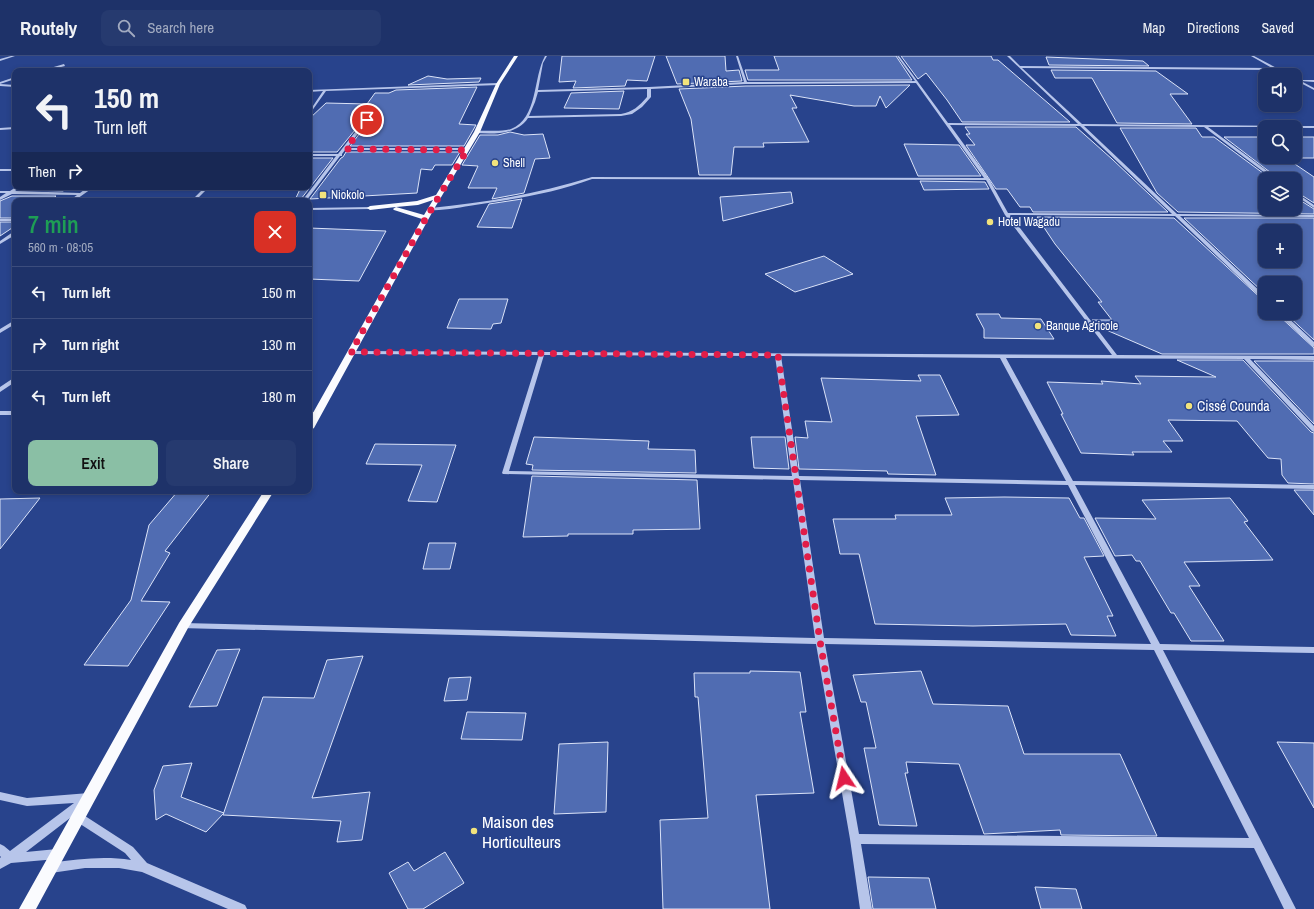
<!DOCTYPE html>
<html lang="en">
<head>
<meta charset="utf-8">
<style>
	body { margin:0; font-family:"Archivo Narrow",sans-serif; background:#263a6f; color:#f1f3f6; height:100vh; display:flex; flex-direction:column; font-size:15px; white-space:nowrap }
	* { box-sizing:border-box; margin:0 }
	p { font-size:13px; color:#a1aac0 }
	.icon { flex:none; width:22px; height:22px; fill:none; stroke:currentColor; stroke-width:2; stroke-linecap:round; stroke-linejoin:round }
	.map { position:relative; flex:1; overflow:hidden }
	.side { position:absolute; left:12px; top:142px; width:300px; height:296px; display:flex; flex-direction:column; background:#1e3269; border-radius:8px; box-shadow:0 2px 6px #0003,0 0 0 1px #3c4d7d }
	.side>* { flex:none }
	.banner { position:absolute; left:12px; top:12px; width:300px; height:122px; border-radius:8px; box-shadow:0 2px 6px #0003,0 0 0 1px #3c4d7d; background:#1e3269; color:#f1f3f6; overflow:hidden }
	.controls { position:absolute; left:1258px; top:12px; display:grid; gap:8px }
	.controls a { display:grid; place-items:center; width:44px; height:44px; border-radius:8px; background:#1e3269; box-shadow:0 2px 6px #0003,0 0 0 1px #3c4d7d; font-size:20px }
	.pin { position:absolute; display:grid; place-items:center; width:34px; height:34px; color:#fff; margin:-17px; border:2px solid #fff; border-radius:50%; box-shadow:0 1px 4px #0007 }
	.me { position:absolute; width:44px; margin:-22px; rotate:350deg; stroke-linejoin:round; filter:drop-shadow(0 0 3px #0008) }
	.turn { display:flex; align-items:center; gap:14px; height:84px; padding:0 16px; font-size:18px }
	.turn .icon { width:52px; height:52px; stroke-width:2.5 }
	.turn b { display:block; font-size:28px; line-height:34px }
	.then { display:flex; align-items:center; height:38px; padding:0 16px; background:#0003; gap:8px; font-size:15px }
	.round { display:grid; place-items:center; flex:none; width:42px; height:42px; border-radius:8px; background:#263a6f }
	.headline { display:flex; align-items:center; justify-content:space-between; height:68px; padding:0 16px }
	h1 { font-size:24px; font-weight:600; line-height:30px; color:#1e9e55 }
	.action { display:flex; gap:8px; margin-top:auto; padding:8px 16px }
	.action a { flex:1; height:46px; border-radius:8px; background:#8abfa5; color:#111; font-size:16px; font-weight:600; line-height:46px; text-align:center }
	.action a+a { background:#263a6f; color:#f1f3f6 }
	ul { padding:0; list-style:none }
	li { display:flex; align-items:center; gap:12px; height:52px; padding:0 16px; border-top:1px solid #3c4d7d }
	li div { flex:1 }
	li b { display:block; font-size:15px }
	li em { font-style:normal }
	header { display:flex; align-items:center; gap:24px; box-sizing:border-box; height:56px; padding:0 20px; background:#1e3269; border-bottom:1px solid #3c4d7d }
	header strong { font-size:19px }
	nav { display:flex; gap:22px; margin-inline-start:auto; font-size:14px }
	.search { width:280px; height:36px; background:#263a6f; display:flex; align-items:center; gap:10px; box-sizing:border-box; padding:0 14px; border-radius:8px; color:#a1aac0; font-size:15px }
	.map>svg:first-child { display:block }
	.building { fill:#506cb2; stroke:#dbe3f8; fill-rule:evenodd }
	.lines { fill:none; stroke-linecap:round; stroke-linejoin:round }
	.minor { fill:#b7c5ea; fill-rule:evenodd }
	.major { fill:#fafbfe; fill-rule:evenodd }
	.route { stroke:#e11d48; stroke-width:7; stroke-dasharray:0 12.6 }
	.poi-dot { fill:#f2e37c; stroke:#28438c; stroke-width:1.5 }
	.labels { text-anchor:middle; dominant-baseline:central; stroke-width:3; stroke-linejoin:round; paint-order:stroke }
	.far-poi-label { font-size:12px; fill:#fff; stroke:#28438c; text-anchor:start }
	.poi-label { font-size:14px; fill:#fff; stroke:#28438c; text-anchor:start }
	.near-poi-label { font-size:17px; fill:#fff; stroke:#28438c; text-anchor:start }
</style>
</head>
<body>
<header>
<strong>Routely</strong>
<div class="search"><svg class="icon" aria-label="search" viewBox="0 0 24 24"><circle cx="10" cy="10" r="6"/><path d="M15 15l6 6"/></svg>Search here</div>
<nav><a>Map</a><a>Directions</a><a>Saved</a></nav>
</header>
<div class="map">
<svg width="1314" height="853" viewBox="0 0 1314 853">
	<rect width="100%" height="100%" fill="#28438c"/>
	<path class="building" d="M 562,0 L 655,0 L 647,25 L 627,24 L 625,30 L 573,32 L 576,25 L 559,26 Z
		M 666,0 L 725,0 L 726,15 L 739,14 L 742,25 L 677,28 Z
		M 774,0 L 896,0 L 912,24 L 748,24 L 745,14 L 779,14 Z
		M 901,0 L 991,0 L 993,4 L 998,4 L 1070,66 L 962,66 L 947,44 L 926,17 L 918,23 Z
		M 1046,1 L 1143,5 L 1149,10 L 1049,9 Z
		M 1051,14 L 1156,15 L 1188,38 L 1170,38 L 1192,68 L 1117,67 L 1092,22 L 1055,22 Z
		M 428,20 L 447,23 L 481,22 L 479,26 L 408,29 Z
		M 910,29 L 886,52 L 880,40 L 876,50 L 854,50 L 790,39 L 797,52 L 792,52 L 809,86 L 763,87 L 764,91 L 734,91 L 731,119 L 699,119 L 691,63 L 679,33 L 746,30 Z
		M 477,31 L 459,68 L 476,69 L 464,90 L 350,90 L 377,55 L 376,53 L 373,52 L 337,96 L 309,96 L 309,63 L 326,47 L 367,48 L 375,37 L 389,37 L 396,34 Z
		M 624,35 L 619,53 L 564,52 L 571,37 Z
		M 965,71 L 1076,71 L 1112,103 L 1168,156 L 1033,156 L 1030,151 L 1020,151 L 1007,133 L 996,133 L 966,89 L 975,89 L 966,78 L 970,78 Z
		M 1120,72 L 1196,72 L 1202,81 L 1214,81 L 1271,123 L 1265,123 L 1265,153 L 1295,153 L 1295,141 L 1314,153 L 1314,158 L 1178,156 L 1157,137 Z
		M 510,76 L 524,79 L 543,78 L 550,102 L 535,103 L 524,137 L 492,143 L 497,132 L 468,132 L 478,110 L 462,109 L 480,79 L 498,79 Z
		M 1224,81 L 1265,81 L 1265,101 L 1295,101 L 1295,81 L 1314,81 L 1314,102 L 1286,102 L 1314,121 L 1314,147 L 1295,135 L 1295,123 L 1279,123 Z
		M 904,88 L 959,89 L 981,120 L 918,120 Z
		M 346,96 L 460,96 L 452,109 L 435,109 L 432,114 L 421,113 L 417,137 L 310,143 L 341,102 L 343,101 Z
		M 309,102 L 333,102 L 301,143 L 295,144 L 301,131 L 309,131 Z
		M 920,125 L 985,126 L 989,133 L 924,134 Z
		M 22,131 L 69,131 L 63,135 L 20,134 Z
		M 791,136 L 793,147 L 723,165 L 720,141 Z
		M 12,140 L 56,140 L 50,145 L 15,145 L 15,162 L 0,162 L 0,145 Z
		M 522,143 L 512,172 L 477,171 L 489,148 Z
		M 1037,161 L 1174,162 L 1265,246 L 1265,257 L 1276,257 L 1314,292 L 1314,298 L 1162,298 L 1097,270 L 1092,264 L 1112,264 L 1098,246 L 1102,246 L 1055,188 Z
		M 1184,162 L 1314,162 L 1314,284 L 1285,257 L 1295,257 L 1295,227 L 1265,227 L 1265,238 ZM 1265,175 L 1295,175 L 1295,205 L 1265,205 Z
		M 0,166 L 15,166 L 15,170 L 0,180 Z
		M 309,172 L 386,175 L 359,225 L 309,223 Z
		M 824,200 L 853,218 L 795,236 L 765,218 Z
		M 459,243 L 508,243 L 501,267 L 493,268 L 491,273 L 447,272 Z
		M 976,258 L 999,258 L 1001,262 L 1041,263 L 1054,283 L 984,282 L 984,273 Z
		M 1177,304 L 1243,304 L 1311,376 L 1314,377 L 1314,428 L 1288,427 L 1282,419 L 1281,403 L 1268,402 L 1237,365 L 1168,364 L 1183,385 L 1163,385 L 1172,396 L 1132,396 L 1134,399 L 1081,397 L 1061,358 L 1063,358 L 1047,326 L 1103,328 L 1101,325 L 1141,328 L 1135,320 L 1216,321 Z
		M 1254,305 L 1314,305 L 1314,368 Z
		M 918,319 L 940,319 L 959,359 L 916,360 L 936,419 L 888,418 L 887,415 L 799,413 L 795,381 L 808,382 L 805,365 L 832,366 L 821,322 L 921,325 Z
		M 534,381 L 649,385 L 648,393 L 695,394 L 696,417 L 532,414 L 533,409 L 526,408 Z
		M 751,381 L 785,381 L 789,413 L 754,412 Z
		M 375,388 L 456,389 L 437,446 L 408,445 L 422,409 L 366,408 Z
		M 532,420 L 697,424 L 700,473 L 633,474 L 633,478 L 568,478 L 568,480 L 523,481 Z
		M 1294,434 L 1314,434 L 1314,459 Z
		M 178,435 L 212,435 L 165,495 L 170,497 L 141,545 L 170,546 L 128,610 L 84,609 L 131,544 L 149,469 Z
		M 1004,441 L 1069,442 L 1080,462 L 1084,462 L 1104,500 L 1084,501 L 1113,560 L 1107,560 L 1116,580 L 1071,579 L 1066,568 L 973,570 L 875,568 L 859,498 L 840,498 L 833,463 L 896,463 L 895,459 L 952,459 L 945,442 Z
		M 40,442 L 0,493 L 0,443 Z
		M 1230,442 L 1248,465 L 1244,466 L 1273,504 L 1184,506 L 1200,530 L 1189,530 L 1224,585 L 1191,585 L 1174,557 L 1171,557 L 1140,505 L 1136,505 L 1132,499 L 1115,500 L 1095,462 L 1156,463 L 1142,444 Z
		M 429,487 L 456,487 L 450,513 L 423,513 Z
		M 240,593 L 217,650 L 189,651 L 217,594 Z
		M 363,600 L 312,742 L 370,736 L 362,784 L 337,786 L 341,765 L 223,759 L 263,641 L 314,642 L 327,604 Z
		M 750,615 L 800,616 L 806,656 L 800,656 L 814,737 L 756,739 L 770,853 L 663,853 L 660,764 L 708,762 L 698,641 L 695,641 L 694,617 L 750,617 Z
		M 921,615 L 933,648 L 1008,650 L 1024,698 L 1120,698 L 1157,780 L 1061,779 L 1060,774 L 984,778 L 959,708 L 906,706 L 908,717 L 905,717 L 917,770 L 879,769 L 864,692 L 876,692 L 866,646 L 861,646 L 853,619 Z
		M 471,621 L 467,644 L 444,645 L 449,622 Z
		M 467,656 L 526,657 L 522,684 L 461,683 Z
		M 608,686 L 606,756 L 554,758 L 559,688 Z
		M 1277,686 L 1314,687 L 1314,752 Z
		M 192,707 L 181,741 L 224,757 L 206,776 L 166,758 L 156,764 L 154,734 L 163,710 Z
		M 445,796 L 464,827 L 423,853 L 408,853 L 389,817 L 408,806 L 414,815 Z
		M 868,821 L 929,822 L 936,853 L 873,853 Z
		M 1035,831 L 1076,833 L 1082,853 L 1041,853 Z"/>
	<g class="lines">
		<path class="minor" d="M 11,0 L 15,0 L 0,5 L 0,3 Z
			M 545,0 L 547,0 L 543,7 L 538,34 L 649,31 L 744,26 L 736,0 L 738,0 L 747,26 L 915,25 L 897,0 L 899,0 L 948,67 L 1078,68 L 1007,0 L 1010,0 L 1020,10 L 1272,12 L 1251,0 L 1254,0 L 1288,18 L 1285,19 L 1275,14 L 1022,12 L 1082,68 L 1289,70 L 1290,71 L 1208,71 L 1278,123 L 1273,123 L 1204,71 L 1084,70 L 1177,158 L 1314,159 L 1314,161 L 1180,160 L 1265,240 L 1265,245 L 1263,244 L 1175,160 L 1010,159 L 1117,299 L 1314,300 L 1314,304 L 1250,303 L 1314,370 L 1314,376 L 1312,375 L 1244,303 L 1006,302 L 1073,425 L 1314,429 L 1314,433 L 1075,429 L 1160,588 L 1314,591 L 1314,597 L 1163,594 L 1296,853 L 1284,853 L 1254,792 L 861,788 L 872,853 L 860,853 L 850,783 L 816,588 L 180,572 L 179,570 L 180,568 L 183,567 L 815,582 L 793,424 L 503,418 L 502,417 L 539,299 L 351,298 L 348,296 L 349,295 L 1112,299 L 1005,159 L 986,124 L 592,123 C 555,137 515,143 475,149 C 461,151 444,155 429,154 L 429,153 L 431,152 C 486,147 540,137 592,121 L 984,122 L 916,27 L 746,28 L 651,33 L 651,41 L 642,51 L 632,58 L 621,60 L 528,62 C 517,79 494,78 476,77 L 476,75 L 477,75 C 488,74 501,76 511,73 C 538,63 533,21 545,0 ZM 647,33 L 647,41 C 639,50 633,56 621,58 L 529,60 L 535,46 L 538,36 ZM 950,69 L 1080,70 L 1172,158 L 1008,157 L 989,123 ZM 544,299 L 775,300 L 792,420 L 509,415 ZM 781,300 L 1000,302 L 1066,425 L 799,420 ZM 800,424 L 1068,429 L 1151,588 L 824,582 ZM 825,588 L 1154,594 L 1249,782 L 859,778 Z
			M 64,8 L 65,10 L 45,15 L 40,15 Z
			M 15,21 L 15,23 L 0,28 L 0,26 Z
			M 1295,22 L 1299,24 L 1314,24 L 1314,26 L 1301,25 L 1314,32 L 1314,34 L 1295,24 Z
			M 498,27 L 499,29 L 326,35 L 309,59 L 309,56 L 323,35 L 309,36 L 309,34 Z
			M 0,28 L 15,29 L 15,31 L 0,30 Z
			M 373,53 L 376,54 L 347,92 L 467,92 L 469,93 L 467,94 L 345,94 L 342,98 L 342,100 L 340,100 L 306,145 L 302,145 L 336,100 L 309,100 L 309,98 L 338,98 Z
			M 1295,70 L 1314,70 L 1314,72 L 1295,72 L 1295,71 L 1293,71 Z
			M 15,71 L 15,73 L 0,74 L 0,72 Z
			M 0,113 L 15,113 L 15,115 L 0,115 Z
			M 16,131 L 21,131 L 15,135 L 80,137 L 88,131 L 113,131 L 111,132 L 91,133 L 74,145 L 69,145 L 77,139 L 12,138 L 0,144 L 0,141 L 6,137 L 0,137 L 0,135 L 10,135 Z
			M 205,131 L 209,131 L 195,145 L 191,145 Z
			M 1295,136 L 1314,149 L 1314,152 L 1295,139 Z
			M 372,151 L 372,152 L 370,153 L 309,154 L 309,152 Z
			M 0,163 L 15,163 L 15,165 L 0,165 Z
			M 13,176 L 15,176 L 15,179 L 0,188 L 0,185 Z
			M 1277,257 L 1283,257 L 1314,286 L 1314,291 L 1312,290 Z
			M 15,264 L 15,268 L 0,277 L 0,273 Z
			M 15,321 L 15,326 L 0,336 L 0,331 Z
			M 0,355 L 15,355 L 15,359 L 0,359 Z
			M 309,356 L 318,356 L 321,358 L 318,360 L 309,360 Z
			M 0,736 L 27,742 L 89,737 L 93,738 L 94,741 L 93,744 L 88,746 L 87,749 L 76,757 L 78,756 L 82,758 L 133,791 L 147,807 L 245,849 L 247,853 L 228,853 L 142,816 L 119,812 L 85,812 L 51,817 L 47,816 L 46,812 L 47,808 L 51,807 C 78,803 104,800 131,804 L 125,797 L 74,764 L 73,761 L 74,759 L 26,796 L 57,793 L 61,795 L 62,798 L 61,801 L 57,803 L 11,807 L 0,813 L 0,802 L 1,801 L 0,800 L 0,788 L 4,790 L 10,795 L 74,747 L 27,750 L 0,744 Z"/>
		<path class="major" d="M 514,0 L 518,0 L 500,28 L 480,76 L 434,153 L 314,372 L 309,375 L 309,364 L 422,163 L 394,154 L 393,153 L 396,151 L 370,154 L 367,152 L 370,150 L 417,145 L 436,139 L 474,76 L 496,28 ZM 433,144 L 424,159 L 396,151 L 418,149 Z
			M 264,435 L 274,435 L 188,572 L 36,853 L 19,853 L 179,567 Z"/>
	</g>
	<g class="lines">
		<path class="route" d="M 367,64 L 346,93 L 467,94 L 426,162 L 351,296 L 778,299 L 820,585 L 844,722"/>
	</g>
	<g class="poi-dot">
		<rect x="682" y="22" width="8" height="8" rx="2"/>
		<circle cx="495" cy="107" r="4"/>
		<rect x="319" y="135" width="8" height="8" rx="2"/>
		<circle cx="990" cy="166" r="4"/>
		<circle cx="1038" cy="270" r="4"/>
		<circle cx="1189" cy="350" r="4"/>
		<circle cx="474" cy="775" r="4"/>
	</g>
	<g class="labels">
		<g class="far-poi-label">
			<text x="694" y="26">Waraba</text>
			<text x="503" y="107">Shell</text>
			<text x="331" y="139">Niokolo</text>
			<text x="998" y="166">Hotel Wagadu</text>
			<text x="1046" y="270">Banque Agricole</text>
		</g>
		<g class="poi-label">
			<text x="1197" y="350">Cissé Counda</text>
		</g>
		<g class="near-poi-label">
			<text x="482" y="765">Maison des<tspan x="482" dy="20">Horticulteurs</tspan></text>
		</g>
	</g>
</svg>
<div class="controls">
<a><svg class="icon" aria-label="sound" viewBox="0 0 24 24"><path d="M4 9h4l5-4v14l-5-4H4zM17 9q2 3 0 6"/></svg></a>
<a><svg class="icon" aria-label="search" viewBox="0 0 24 24"><circle cx="10" cy="10" r="6"/><path d="M15 15l6 6"/></svg></a>
<a><svg class="icon" aria-label="layers" viewBox="0 0 24 24"><path d="M12 4l9 5-9 5-9-5zM3 14l9 5 9-5"/></svg></a>
<a>+</a>
<a>−</a>
</div>
<div class="pin" style="left:367px;top:64px;background:#d93025"><svg class="icon" aria-label="arrive" viewBox="0 0 24 24"><path d="M6 21V4h12l-3 4 3 4H6"/></svg></div>
<svg class="me" style="left:844px;top:722px" viewBox="-20 -20 40 40"><path d="M0-17L14 15 0 8-14 15z" fill="#e11d48" stroke="#fff" stroke-width="4"/></svg>
<div class="banner">
<div class="turn"><svg class="icon" aria-label="left" viewBox="0 0 24 24"><path d="M17 20v-9H6M10 6l-5 5 5 5"/></svg><div><b>150 m</b>Turn left</div></div>
<div class="then">Then<svg class="icon" aria-label="right" viewBox="0 0 24 24"><path d="M7 20v-9h11M14 6l5 5-5 5"/></svg></div>
</div>
<section class="side">
<div class="headline"><div><h1>7 min</h1><p>560 m · 08:05</p></div><a class="round" style="background:#d93025;color:#fff"><svg class="icon" aria-label="close" viewBox="0 0 24 24"><path d="M6 6l12 12M18 6L6 18"/></svg></a></div>
<ul>
<li><svg class="icon" aria-label="left" viewBox="0 0 24 24"><path d="M17 20v-9H6M10 6l-5 5 5 5"/></svg><div><b>Turn left</b></div><em>150 m</em></li>
<li><svg class="icon" aria-label="right" viewBox="0 0 24 24"><path d="M7 20v-9h11M14 6l5 5-5 5"/></svg><div><b>Turn right</b></div><em>130 m</em></li>
<li><svg class="icon" aria-label="left" viewBox="0 0 24 24"><path d="M17 20v-9H6M10 6l-5 5 5 5"/></svg><div><b>Turn left</b></div><em>180 m</em></li>
</ul>
<div class="action"><a>Exit</a><a>Share</a></div>
</section>
</div>
</body>
</html>
